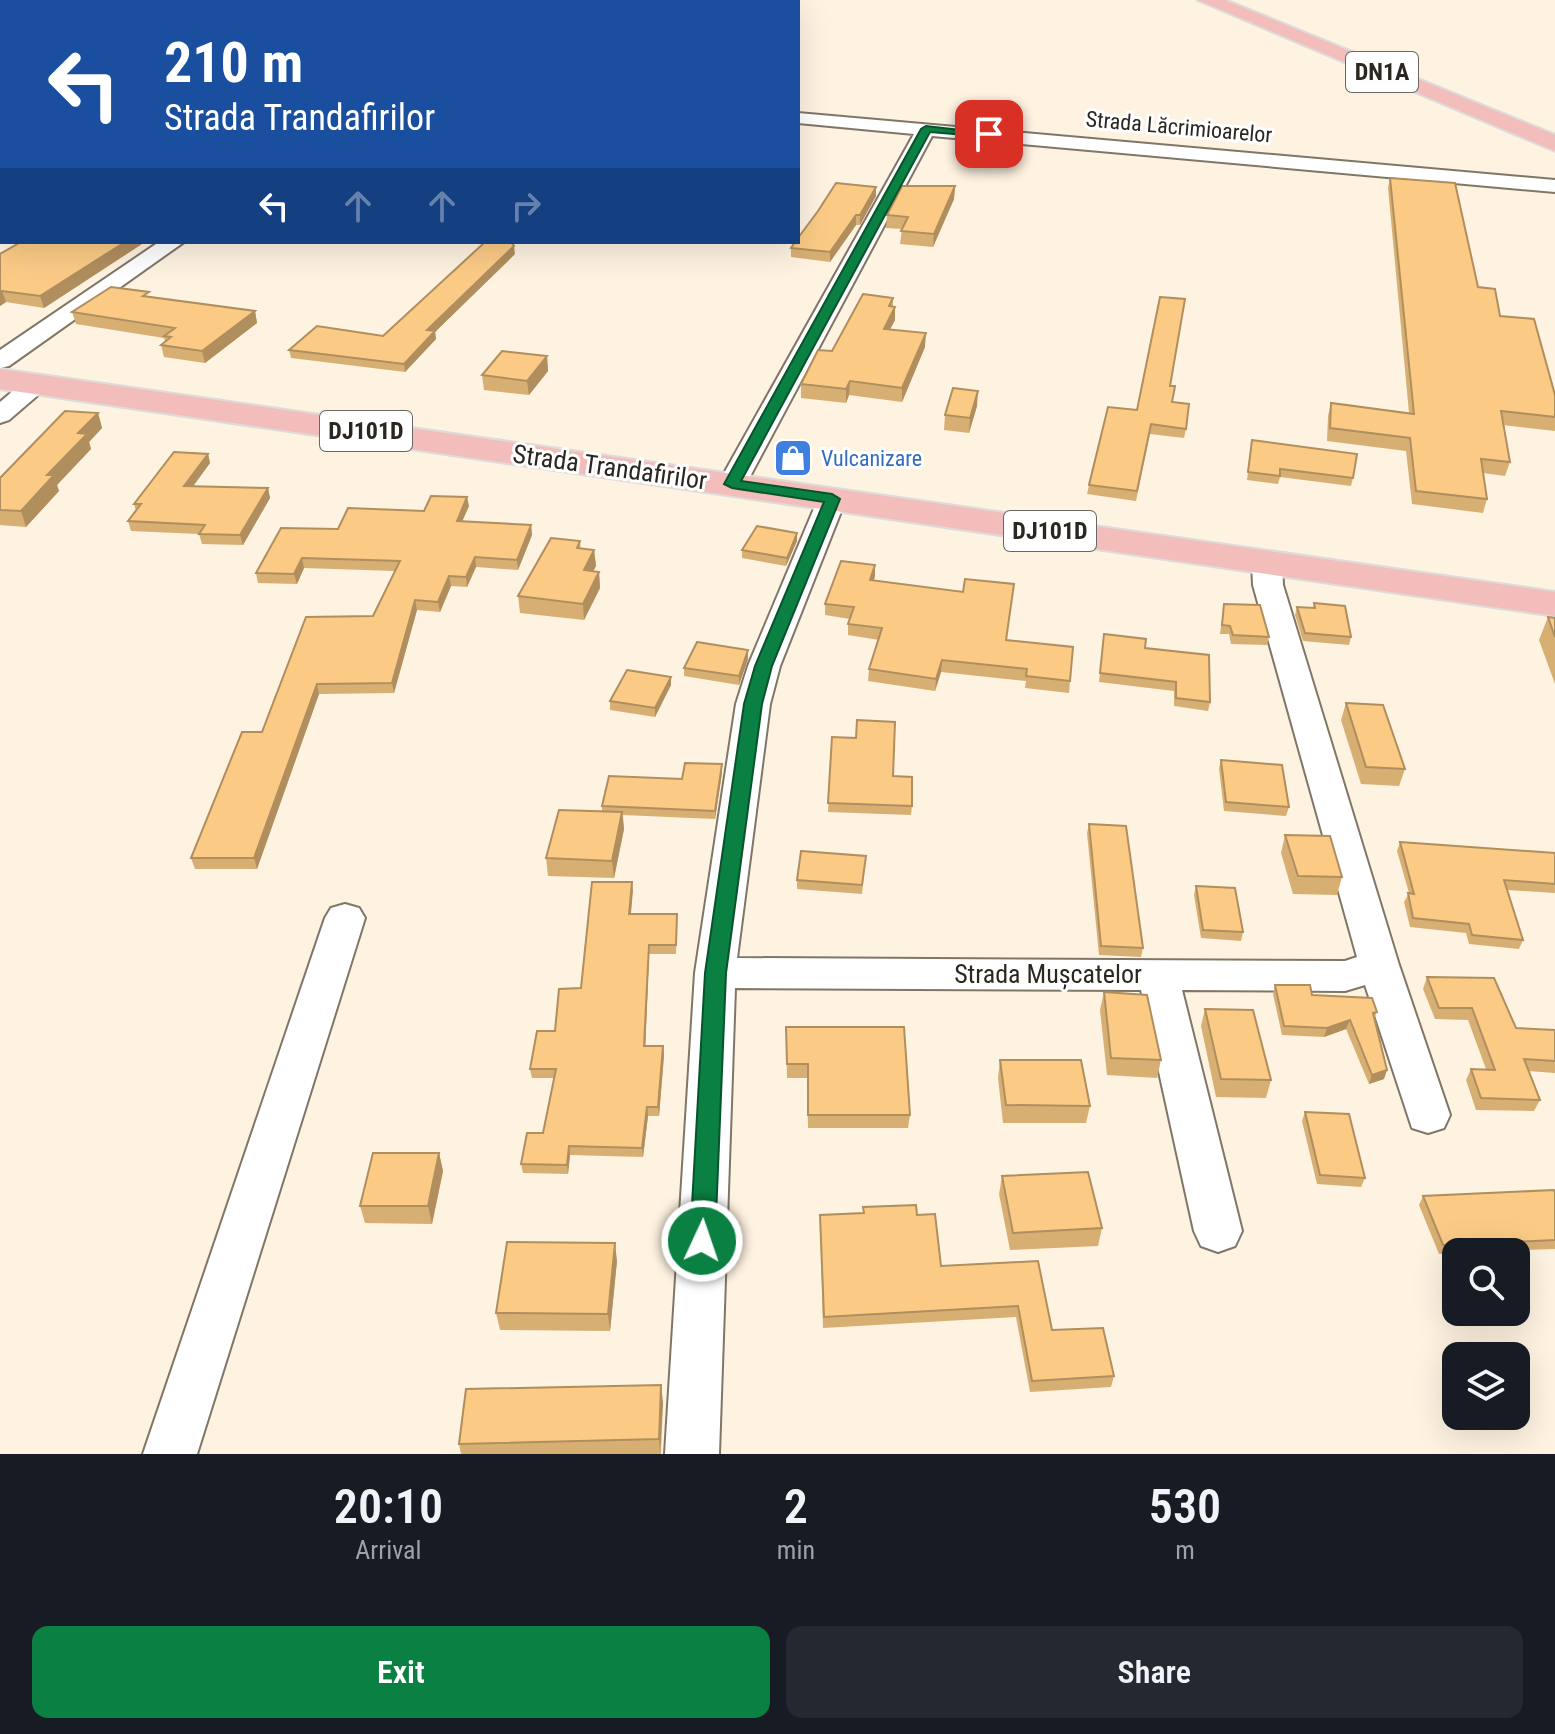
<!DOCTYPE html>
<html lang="en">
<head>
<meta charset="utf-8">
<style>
	body { margin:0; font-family:"Roboto Condensed",sans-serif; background:#242831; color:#f1f3f6; height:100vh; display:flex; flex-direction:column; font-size:30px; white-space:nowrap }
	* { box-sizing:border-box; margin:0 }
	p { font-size:26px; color:#9ea1a6 }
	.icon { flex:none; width:44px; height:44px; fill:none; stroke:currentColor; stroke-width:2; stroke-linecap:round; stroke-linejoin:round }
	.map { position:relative; height:1454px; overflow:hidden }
	.sheet { display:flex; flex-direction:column; background:#171b24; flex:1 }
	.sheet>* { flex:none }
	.hud { position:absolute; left:0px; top:0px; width:800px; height:244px; box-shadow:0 8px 32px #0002; background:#1a4fa0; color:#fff; overflow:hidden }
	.controls { position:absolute; left:1442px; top:1238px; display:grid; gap:16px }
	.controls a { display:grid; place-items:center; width:88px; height:88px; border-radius:16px; background:#171b24; box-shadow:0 8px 32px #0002; font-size:40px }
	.pin { position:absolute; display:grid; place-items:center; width:68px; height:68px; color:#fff; margin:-34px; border-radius:16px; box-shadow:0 4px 12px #0006 }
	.me { position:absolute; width:88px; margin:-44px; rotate:3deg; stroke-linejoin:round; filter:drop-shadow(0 0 6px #0008) }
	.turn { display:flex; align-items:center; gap:28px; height:168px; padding:0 32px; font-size:36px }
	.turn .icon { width:104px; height:104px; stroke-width:2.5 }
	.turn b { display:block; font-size:56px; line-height:68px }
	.lanes { display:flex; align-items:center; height:76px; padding:0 32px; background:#0003; justify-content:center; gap:40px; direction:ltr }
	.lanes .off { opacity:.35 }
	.eta { display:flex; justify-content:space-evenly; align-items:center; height:136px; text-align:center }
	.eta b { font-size:48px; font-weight:600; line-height:56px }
	.action { display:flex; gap:16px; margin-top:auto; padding:16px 32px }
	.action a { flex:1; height:92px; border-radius:16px; background:#0b8043; color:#fff; font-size:32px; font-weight:600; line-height:92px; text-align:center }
	.action a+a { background:#242831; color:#f1f3f6 }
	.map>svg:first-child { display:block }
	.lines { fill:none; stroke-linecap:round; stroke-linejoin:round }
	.street-casing { stroke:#807666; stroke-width:4 }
	.primary-casing { stroke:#dddcdb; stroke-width:4 }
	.path { stroke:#afa599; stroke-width:2; stroke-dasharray:2 2; stroke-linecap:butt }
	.street { fill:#fff; fill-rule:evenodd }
	.primary { fill:#f3bdbc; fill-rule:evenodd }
	.wall { fill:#d8af73 }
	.shaded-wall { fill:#b08e5e }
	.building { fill:#fbcb86; stroke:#b08e5e; stroke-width:2 }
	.route { fill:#0b8043; stroke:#07532c; stroke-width:2 }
	.labels { text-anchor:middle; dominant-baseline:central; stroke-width:6; stroke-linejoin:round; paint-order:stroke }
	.far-street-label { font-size:22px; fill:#2b2620; stroke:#fff }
	.far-shop-label { font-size:22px; fill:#366cbe; stroke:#fff; text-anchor:start }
	.shield { fill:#fff; stroke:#6b6763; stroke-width:2 }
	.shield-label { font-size:24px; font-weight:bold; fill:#2b2620 }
	.street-label { font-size:26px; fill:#2b2620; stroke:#fff }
</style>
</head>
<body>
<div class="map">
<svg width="1555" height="1454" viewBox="0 0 1555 1454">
	<rect width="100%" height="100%" fill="#fef2e1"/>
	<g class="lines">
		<defs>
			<path id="street" d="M 0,41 L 2,41 L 2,51 L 0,51 Z
				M 798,113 L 1555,180 L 1555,192 L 932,136 L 746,484 L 742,490 L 722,490 L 718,484 L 914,134 L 798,123 Z
				M 159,242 L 184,242 L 9,366 L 0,368 L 0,350 Z
				M 36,376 L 45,379 L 49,384 L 45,389 L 9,420 L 0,423 L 0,402 L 27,379 Z
				M 832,491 L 842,493 L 846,499 L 780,666 L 770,704 L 737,958 L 1345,961 L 1357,957 L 1253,585 L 1252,562 L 1257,556 L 1277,556 L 1282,562 L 1283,585 L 1399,965 L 1450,1115 L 1444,1128 L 1428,1133 L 1412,1128 L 1365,985 L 1345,991 L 1182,990 L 1242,1231 L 1235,1246 L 1218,1252 L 1201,1246 L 1194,1231 L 1141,990 L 735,988 L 719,1454 L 665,1454 L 695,973 L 736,704 L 748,666 L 818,499 L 822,493 Z
				M 345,904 L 359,908 L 365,918 L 197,1454 L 143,1454 L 325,918 L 331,908 Z"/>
			<path id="primary" d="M 1198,0 L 1225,0 L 1555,135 L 1555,151 Z
				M 0,369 L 1555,592 L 1555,616 L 0,389 Z"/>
		</defs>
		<use href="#street" class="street-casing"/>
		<use href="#primary" class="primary-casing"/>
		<path class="path" d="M 168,0 L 193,2
			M 475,2 L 478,0"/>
		<use href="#street" class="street"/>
		<use href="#primary" class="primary"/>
	</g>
	<path class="wall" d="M 1390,178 L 1500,316 L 1555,395 L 1555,431 L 1503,425 L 1510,462 L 1505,476 L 1483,473 L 1487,499 L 1483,513 L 1412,504 L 1406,451 L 1327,441 L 1328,416 L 1331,403 L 1409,413 L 1388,188 Z
		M 955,186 L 954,199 L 933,247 L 900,244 L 902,229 L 886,228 L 887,215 Z
		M 876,187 L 876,196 L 860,225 L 856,225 L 830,262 L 791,257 L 791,248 Z
		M 21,242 L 145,242 L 44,308 L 6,302 L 0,306 L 0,254 Z
		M 515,254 L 435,332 L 436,339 L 405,372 L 291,358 L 289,350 L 383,336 Z
		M 151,297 L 255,311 L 257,323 L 205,363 L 164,357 L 161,345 L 165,341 L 164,338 L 76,324 L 72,312 Z
		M 893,298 L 893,307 L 895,307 L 895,320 L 890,330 L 925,347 L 902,402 L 849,395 L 846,403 L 801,398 L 801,384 L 832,351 Z
		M 547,356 L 548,371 L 529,395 L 484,390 L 482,375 Z
		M 1170,386 L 1172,402 L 1186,429 L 1184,438 L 1150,434 L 1136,501 L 1087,494 L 1089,485 L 1137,410 Z
		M 977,406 L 969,433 L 944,430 L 945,415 Z
		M 98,413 L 102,428 L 89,442 L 91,449 L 57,485 L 59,491 L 26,527 L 0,525 L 0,478 Z
		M 1252,440 L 1353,478 L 1351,486 L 1280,477 L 1278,484 L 1247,480 Z
		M 208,454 L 210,463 L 193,486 L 268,488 L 270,498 L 243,545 L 202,544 L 199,534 L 131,531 L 128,521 L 136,511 L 134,504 Z
		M 469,506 L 462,521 L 531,525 L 532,535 L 518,570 L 476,567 L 467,587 L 451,586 L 440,612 L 417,610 L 394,693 L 319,694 L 257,869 L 195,869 L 191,858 L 262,732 L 373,616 L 395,571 L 304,568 L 297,584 L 258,583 L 256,573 L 338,529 L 424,511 Z
		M 797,533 L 797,541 L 786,566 L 742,558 L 742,550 Z
		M 580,541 L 581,549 L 594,550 L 596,566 L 593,571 L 599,572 L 600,588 L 584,620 L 520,613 L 518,596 Z
		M 875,576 L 874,580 L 1006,640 L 1070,681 L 1069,693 L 1025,688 L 1026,681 L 941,672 L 935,691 L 868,681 L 869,669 L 879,640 L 848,635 L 848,624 L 850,619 L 825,615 L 825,604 Z
		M 1314,603 L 1351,637 L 1349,645 L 1303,641 L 1295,615 L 1297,607 L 1313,608 Z
		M 1224,604 L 1269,637 L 1267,645 L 1231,644 L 1229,634 L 1220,634 Z
		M 1548,617 L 1555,618 L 1555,684 L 1539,640 Z
		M 1104,634 L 1145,648 L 1210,702 L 1208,711 L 1174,706 L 1174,691 L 1099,682 Z
		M 748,650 L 748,659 L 739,685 L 684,676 L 684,668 Z
		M 671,677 L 671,685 L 655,717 L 610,710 L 610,701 Z
		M 1346,703 L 1405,769 L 1399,786 L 1361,784 L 1341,720 Z
		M 832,737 L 893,776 L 912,806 L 911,815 L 828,812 Z
		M 1221,760 L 1289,807 L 1286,816 L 1224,811 L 1219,768 Z
		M 722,773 L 715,819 L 623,815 L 624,829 L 614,878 L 548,876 L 546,858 L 602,811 L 602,806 L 682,779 Z
		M 1089,824 L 1143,948 L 1141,957 L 1099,955 L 1087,833 Z
		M 1285,835 L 1342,877 L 1337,895 L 1293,894 L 1281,853 Z
		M 1400,842 L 1555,853 L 1555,893 L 1507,890 L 1523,940 L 1519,949 L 1469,944 L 1466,933 L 1410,927 L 1404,902 L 1409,893 L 1397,851 Z
		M 865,865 L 862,894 L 797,889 L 797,880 Z
		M 632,882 L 631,914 L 677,914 L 676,954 L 649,954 L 645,1046 L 663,1046 L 664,1055 L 659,1116 L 648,1116 L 643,1157 L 570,1155 L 568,1174 L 523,1173 L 521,1164 L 543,1133 L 554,1078 L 532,1078 L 530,1069 L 581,988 Z
		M 1196,886 L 1243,932 L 1241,941 L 1201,938 L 1194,895 Z
		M 1427,977 L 1516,1028 L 1555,1030 L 1555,1073 L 1528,1071 L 1540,1100 L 1534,1111 L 1476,1110 L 1466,1080 L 1471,1069 L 1486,1069 L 1468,1020 L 1435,1019 L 1423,989 Z
		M 1275,985 L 1377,1012 L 1374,1019 L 1384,1079 L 1369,1084 L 1346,1029 L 1324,1037 L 1282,1035 L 1273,994 Z
		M 1104,992 L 1161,1060 L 1157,1078 L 1107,1075 L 1100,1010 Z
		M 1205,1009 L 1271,1080 L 1266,1098 L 1216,1097 L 1201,1026 Z
		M 786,1027 L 910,1115 L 908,1128 L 808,1128 L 807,1078 L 787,1078 Z
		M 1000,1060 L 1090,1106 L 1086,1123 L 1003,1123 L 998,1078 Z
		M 1305,1112 L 1365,1178 L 1361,1187 L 1317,1184 L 1302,1121 Z
		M 439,1153 L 443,1171 L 432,1224 L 365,1223 L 360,1206 Z
		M 1002,1176 L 1102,1228 L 1098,1246 L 1010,1250 L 999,1194 Z
		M 1555,1193 L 1555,1249 L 1456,1252 L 1456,1253 L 1439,1254 L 1419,1205 L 1423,1196 Z
		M 863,1207 L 917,1215 L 941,1266 L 1038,1261 L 1052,1330 L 1114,1376 L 1111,1387 L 1030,1392 L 1016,1317 L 823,1328 L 820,1215 L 863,1213 Z
		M 617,1261 L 610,1331 L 500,1330 L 496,1313 Z
		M 663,1402 L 661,1454 L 461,1454 L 459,1444 Z"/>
	<path class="shaded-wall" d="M 955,186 L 954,199 L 933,247 L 934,234 Z
		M 876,187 L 876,196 L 860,225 L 860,215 Z
		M 856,215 L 856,225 L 830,262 L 830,252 Z
		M 125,242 L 145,242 L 44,308 L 40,296 Z
		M 514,246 L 515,254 L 435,332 L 436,339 L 405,372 L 404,364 L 427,330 Z
		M 2,291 L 6,302 L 0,306 L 0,292 Z
		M 895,307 L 895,320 L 883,342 L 884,329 Z
		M 255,311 L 257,323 L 205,363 L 202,351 Z
		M 926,333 L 925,347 L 902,402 L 902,388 Z
		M 547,356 L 548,371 L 529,395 L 527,381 Z
		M 850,381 L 849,395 L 846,403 L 846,389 Z
		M 978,391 L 977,406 L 969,433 L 970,418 Z
		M 98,413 L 102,428 L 89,442 L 91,449 L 57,485 L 59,491 L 26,527 L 21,511 L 78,433 Z
		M 208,454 L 210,463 L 186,496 L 184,486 Z
		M 268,488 L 270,498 L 243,545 L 240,535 Z
		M 467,497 L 469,506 L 458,531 L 457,521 Z
		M 531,525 L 532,535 L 518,570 L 517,560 Z
		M 797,533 L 797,541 L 786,566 L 787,558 Z
		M 594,550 L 596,566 L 585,586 L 584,570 Z
		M 475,557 L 476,567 L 467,587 L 466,577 Z
		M 302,558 L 304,568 L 297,584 L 294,574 Z
		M 875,565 L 875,576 L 870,591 L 870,580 Z
		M 599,572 L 600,588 L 584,620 L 583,604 Z
		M 449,576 L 451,586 L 440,612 L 438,602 Z
		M 415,600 L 417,610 L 394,693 L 392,683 Z
		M 748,650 L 748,659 L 739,685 L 739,676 Z
		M 942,660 L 941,672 L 935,691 L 936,679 Z
		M 671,677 L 671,685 L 655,717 L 655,708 Z
		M 317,684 L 319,694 L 257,869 L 254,858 Z
		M 722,764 L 722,773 L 715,819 L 715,811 Z
		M 622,812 L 624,829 L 614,878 L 612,861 Z
		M 632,882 L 633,891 L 630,923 L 629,914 Z
		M 649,945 L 649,954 L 645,1055 L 644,1046 Z
		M 1350,1020 L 1346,1029 L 1324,1037 L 1327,1028 Z
		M 663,1046 L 664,1055 L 659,1116 L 658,1107 Z
		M 1387,1070 L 1384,1079 L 1369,1084 L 1372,1075 Z
		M 647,1107 L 648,1116 L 643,1157 L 642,1148 Z
		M 569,1146 L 570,1155 L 568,1174 L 567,1165 Z
		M 439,1153 L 443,1171 L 432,1224 L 428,1206 Z
		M 615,1243 L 617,1261 L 610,1331 L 608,1314 Z
		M 661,1385 L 663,1402 L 660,1454 L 659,1439 Z"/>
	<path class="building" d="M 1390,178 L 1455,183 L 1478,287 L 1495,289 L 1500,316 L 1534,319 L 1555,395 L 1555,417 L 1501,411 L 1510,462 L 1481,459 L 1487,499 L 1416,491 L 1410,438 L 1330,428 L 1331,403 L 1414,414 Z
		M 836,183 L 876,187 L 860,215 L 856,215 L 830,252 L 791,248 L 795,242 L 798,242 L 798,238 L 818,211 Z
		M 902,186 L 955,186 L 934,234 L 901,231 L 908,217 L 887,215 Z
		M 21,242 L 125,242 L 40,296 L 2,291 L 0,292 L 0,254 Z
		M 485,242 L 511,242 L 514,246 L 427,330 L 435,331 L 404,364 L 289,350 L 317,326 L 383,336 Z
		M 111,287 L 149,292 L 143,296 L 255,311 L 202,351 L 161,345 L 171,337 L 164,336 L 175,328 L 72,312 Z
		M 863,294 L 893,298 L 889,306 L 895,307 L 884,329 L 926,333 L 902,388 L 850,381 L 846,389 L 801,384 L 818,350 L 832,351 Z
		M 1160,297 L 1185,299 L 1170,386 L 1175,386 L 1172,402 L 1189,404 L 1186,429 L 1151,424 L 1137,491 L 1089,485 L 1108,407 L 1137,410 Z
		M 502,351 L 547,356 L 527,381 L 482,375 Z
		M 953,388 L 978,391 L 970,418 L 945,415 Z
		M 65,411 L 98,413 L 78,433 L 87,434 L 47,475 L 54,475 L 21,511 L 0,510 L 0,478 Z
		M 1252,440 L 1357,454 L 1353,478 L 1280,469 L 1280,476 L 1248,472 Z
		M 174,452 L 208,454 L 184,486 L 268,488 L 240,535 L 199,534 L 205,525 L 128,521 L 141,504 L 134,504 Z
		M 431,496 L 467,497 L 457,521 L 531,525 L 517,560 L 475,557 L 466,577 L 449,576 L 438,602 L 415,600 L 392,683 L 317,684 L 254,858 L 191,858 L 242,732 L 262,732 L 306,617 L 373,616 L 400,561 L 302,558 L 294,574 L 256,573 L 281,528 L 338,529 L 348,508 L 424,511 Z
		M 757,526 L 797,533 L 787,558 L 742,550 Z
		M 551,538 L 580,541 L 577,548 L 594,550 L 584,570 L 599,572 L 583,604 L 518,596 Z
		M 841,561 L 875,565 L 870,580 L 963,592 L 965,579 L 1014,584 L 1006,640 L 1073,647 L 1070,681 L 1026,676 L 1027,669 L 942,660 L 936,679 L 869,669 L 882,628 L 848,624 L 854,607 L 825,604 Z
		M 1314,603 L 1345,606 L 1351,637 L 1305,633 L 1297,607 L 1315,608 Z
		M 1224,604 L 1260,605 L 1269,637 L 1233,635 L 1230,626 L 1222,625 Z
		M 1548,617 L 1555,618 L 1555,637 Z
		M 1104,634 L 1146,639 L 1145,648 L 1209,655 L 1210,702 L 1176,698 L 1176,682 L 1100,673 Z
		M 697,642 L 748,650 L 739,676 L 684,668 Z
		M 627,670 L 671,677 L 655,708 L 610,701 Z
		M 1346,703 L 1383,705 L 1405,769 L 1366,767 Z
		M 857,720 L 895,722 L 893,776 L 912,777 L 912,806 L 828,803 L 832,737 L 856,738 Z
		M 1221,760 L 1282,765 L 1289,807 L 1226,802 Z
		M 685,763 L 722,764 L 715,811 L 602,806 L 609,776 L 682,779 Z
		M 559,810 L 622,812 L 612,861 L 546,858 Z
		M 1089,824 L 1126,826 L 1143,948 L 1101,946 Z
		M 1285,835 L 1330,836 L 1342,877 L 1298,876 Z
		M 1400,842 L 1555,853 L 1555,884 L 1504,880 L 1523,940 L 1472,935 L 1469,924 L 1413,918 L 1408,893 L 1414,894 Z
		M 801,851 L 866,856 L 862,885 L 797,880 Z
		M 592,882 L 632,882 L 629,914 L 677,914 L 676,945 L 649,945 L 644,1046 L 663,1046 L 658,1107 L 647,1107 L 642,1148 L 569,1146 L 567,1165 L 521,1164 L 527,1133 L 543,1133 L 556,1069 L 530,1069 L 537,1031 L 555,1031 L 559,989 L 581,988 Z
		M 1196,886 L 1235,888 L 1243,932 L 1203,930 Z
		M 1427,977 L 1494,978 L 1516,1028 L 1555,1030 L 1555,1061 L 1524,1059 L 1540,1100 L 1481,1098 L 1471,1069 L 1495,1070 L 1472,1008 L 1439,1008 Z
		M 1275,985 L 1310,985 L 1312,995 L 1372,998 L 1377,1012 L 1373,1013 L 1387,1070 L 1372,1075 L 1350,1020 L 1327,1028 L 1284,1026 Z
		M 1104,992 L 1147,995 L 1161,1060 L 1111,1058 Z
		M 1205,1009 L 1253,1010 L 1271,1080 L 1221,1079 Z
		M 786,1027 L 904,1027 L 910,1115 L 808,1115 L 808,1064 L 787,1064 Z
		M 1000,1060 L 1081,1060 L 1090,1106 L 1006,1105 Z
		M 1305,1112 L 1349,1114 L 1365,1178 L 1320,1175 Z
		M 373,1153 L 439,1153 L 428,1206 L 360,1206 Z
		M 1088,1172 L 1102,1228 L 1013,1233 L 1002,1176 Z
		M 1554,1190 L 1555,1193 L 1555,1240 L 1443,1245 L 1423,1196 Z
		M 916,1205 L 917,1215 L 935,1214 L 941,1266 L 1038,1261 L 1052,1330 L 1103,1328 L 1114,1376 L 1032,1381 L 1018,1306 L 824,1317 L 820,1215 L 864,1213 L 863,1207 Z
		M 507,1242 L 615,1243 L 608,1314 L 496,1313 Z
		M 661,1385 L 659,1439 L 459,1444 L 466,1389 Z"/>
	<path class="route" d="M 926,126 L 994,134 L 989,137 L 930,132 L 741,481 L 832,494 L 840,499 L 772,666 L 762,704 L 726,973 L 715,1241 L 711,1248 L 702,1252 L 693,1248 L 690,1241 L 705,973 L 744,704 L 755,666 L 824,502 L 732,488 L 724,484 L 921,129 Z"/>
	<defs>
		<symbol id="shop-square" viewBox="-11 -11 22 22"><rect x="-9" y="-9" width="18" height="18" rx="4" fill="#3f7fe0" stroke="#fff"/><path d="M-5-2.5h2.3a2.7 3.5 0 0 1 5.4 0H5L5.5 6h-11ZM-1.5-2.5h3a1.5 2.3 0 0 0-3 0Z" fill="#fff"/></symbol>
	</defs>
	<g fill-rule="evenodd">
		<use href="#shop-square" x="771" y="436" width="44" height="44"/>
	</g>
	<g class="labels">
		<g class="far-street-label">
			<text transform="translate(1179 127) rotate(5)">Strada Lăcrimioarelor</text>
		</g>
		<g class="far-shop-label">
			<text x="821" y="458">Vulcanizare</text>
		</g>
		<g class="shield">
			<rect x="1346" y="52" width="72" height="40" rx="6"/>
			<rect x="320" y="411" width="92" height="40" rx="6"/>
			<rect x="1004" y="511" width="92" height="40" rx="6"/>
		</g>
		<g class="shield-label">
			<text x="1382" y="72">DN1A</text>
			<text x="366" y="431">DJ101D</text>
			<text x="1050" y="531">DJ101D</text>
		</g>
		<g class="street-label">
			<text transform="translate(610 467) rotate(8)">Strada Trandafirilor</text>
			<text x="1048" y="974">Strada Mușcatelor</text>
		</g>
	</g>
</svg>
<div class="controls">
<a><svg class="icon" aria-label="search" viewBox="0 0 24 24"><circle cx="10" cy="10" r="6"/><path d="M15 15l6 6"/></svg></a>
<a><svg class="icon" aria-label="layers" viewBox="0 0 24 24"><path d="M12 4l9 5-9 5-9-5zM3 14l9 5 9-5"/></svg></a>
</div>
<div class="pin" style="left:989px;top:134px;background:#d93025"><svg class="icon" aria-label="arrive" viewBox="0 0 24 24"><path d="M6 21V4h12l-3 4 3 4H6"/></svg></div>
<svg class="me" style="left:702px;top:1241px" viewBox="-20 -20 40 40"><circle r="17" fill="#0b8043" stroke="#fff" stroke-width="3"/><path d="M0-11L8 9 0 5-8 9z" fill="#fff"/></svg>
<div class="hud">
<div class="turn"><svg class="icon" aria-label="left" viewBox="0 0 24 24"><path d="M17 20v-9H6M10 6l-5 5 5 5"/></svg><div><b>210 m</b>Strada Trandafirilor</div></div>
<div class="lanes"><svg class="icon" aria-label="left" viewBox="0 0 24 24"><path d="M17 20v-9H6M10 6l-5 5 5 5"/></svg><svg class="icon off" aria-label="ahead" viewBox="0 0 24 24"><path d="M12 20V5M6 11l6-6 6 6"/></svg><svg class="icon off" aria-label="ahead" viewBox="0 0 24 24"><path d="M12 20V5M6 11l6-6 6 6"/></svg><svg class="icon off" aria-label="right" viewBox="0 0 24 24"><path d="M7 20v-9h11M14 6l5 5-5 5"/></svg></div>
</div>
</div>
<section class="sheet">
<div class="eta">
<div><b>20:10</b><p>Arrival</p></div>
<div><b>2</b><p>min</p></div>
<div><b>530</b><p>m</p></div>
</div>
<div class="action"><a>Exit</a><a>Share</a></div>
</section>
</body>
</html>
